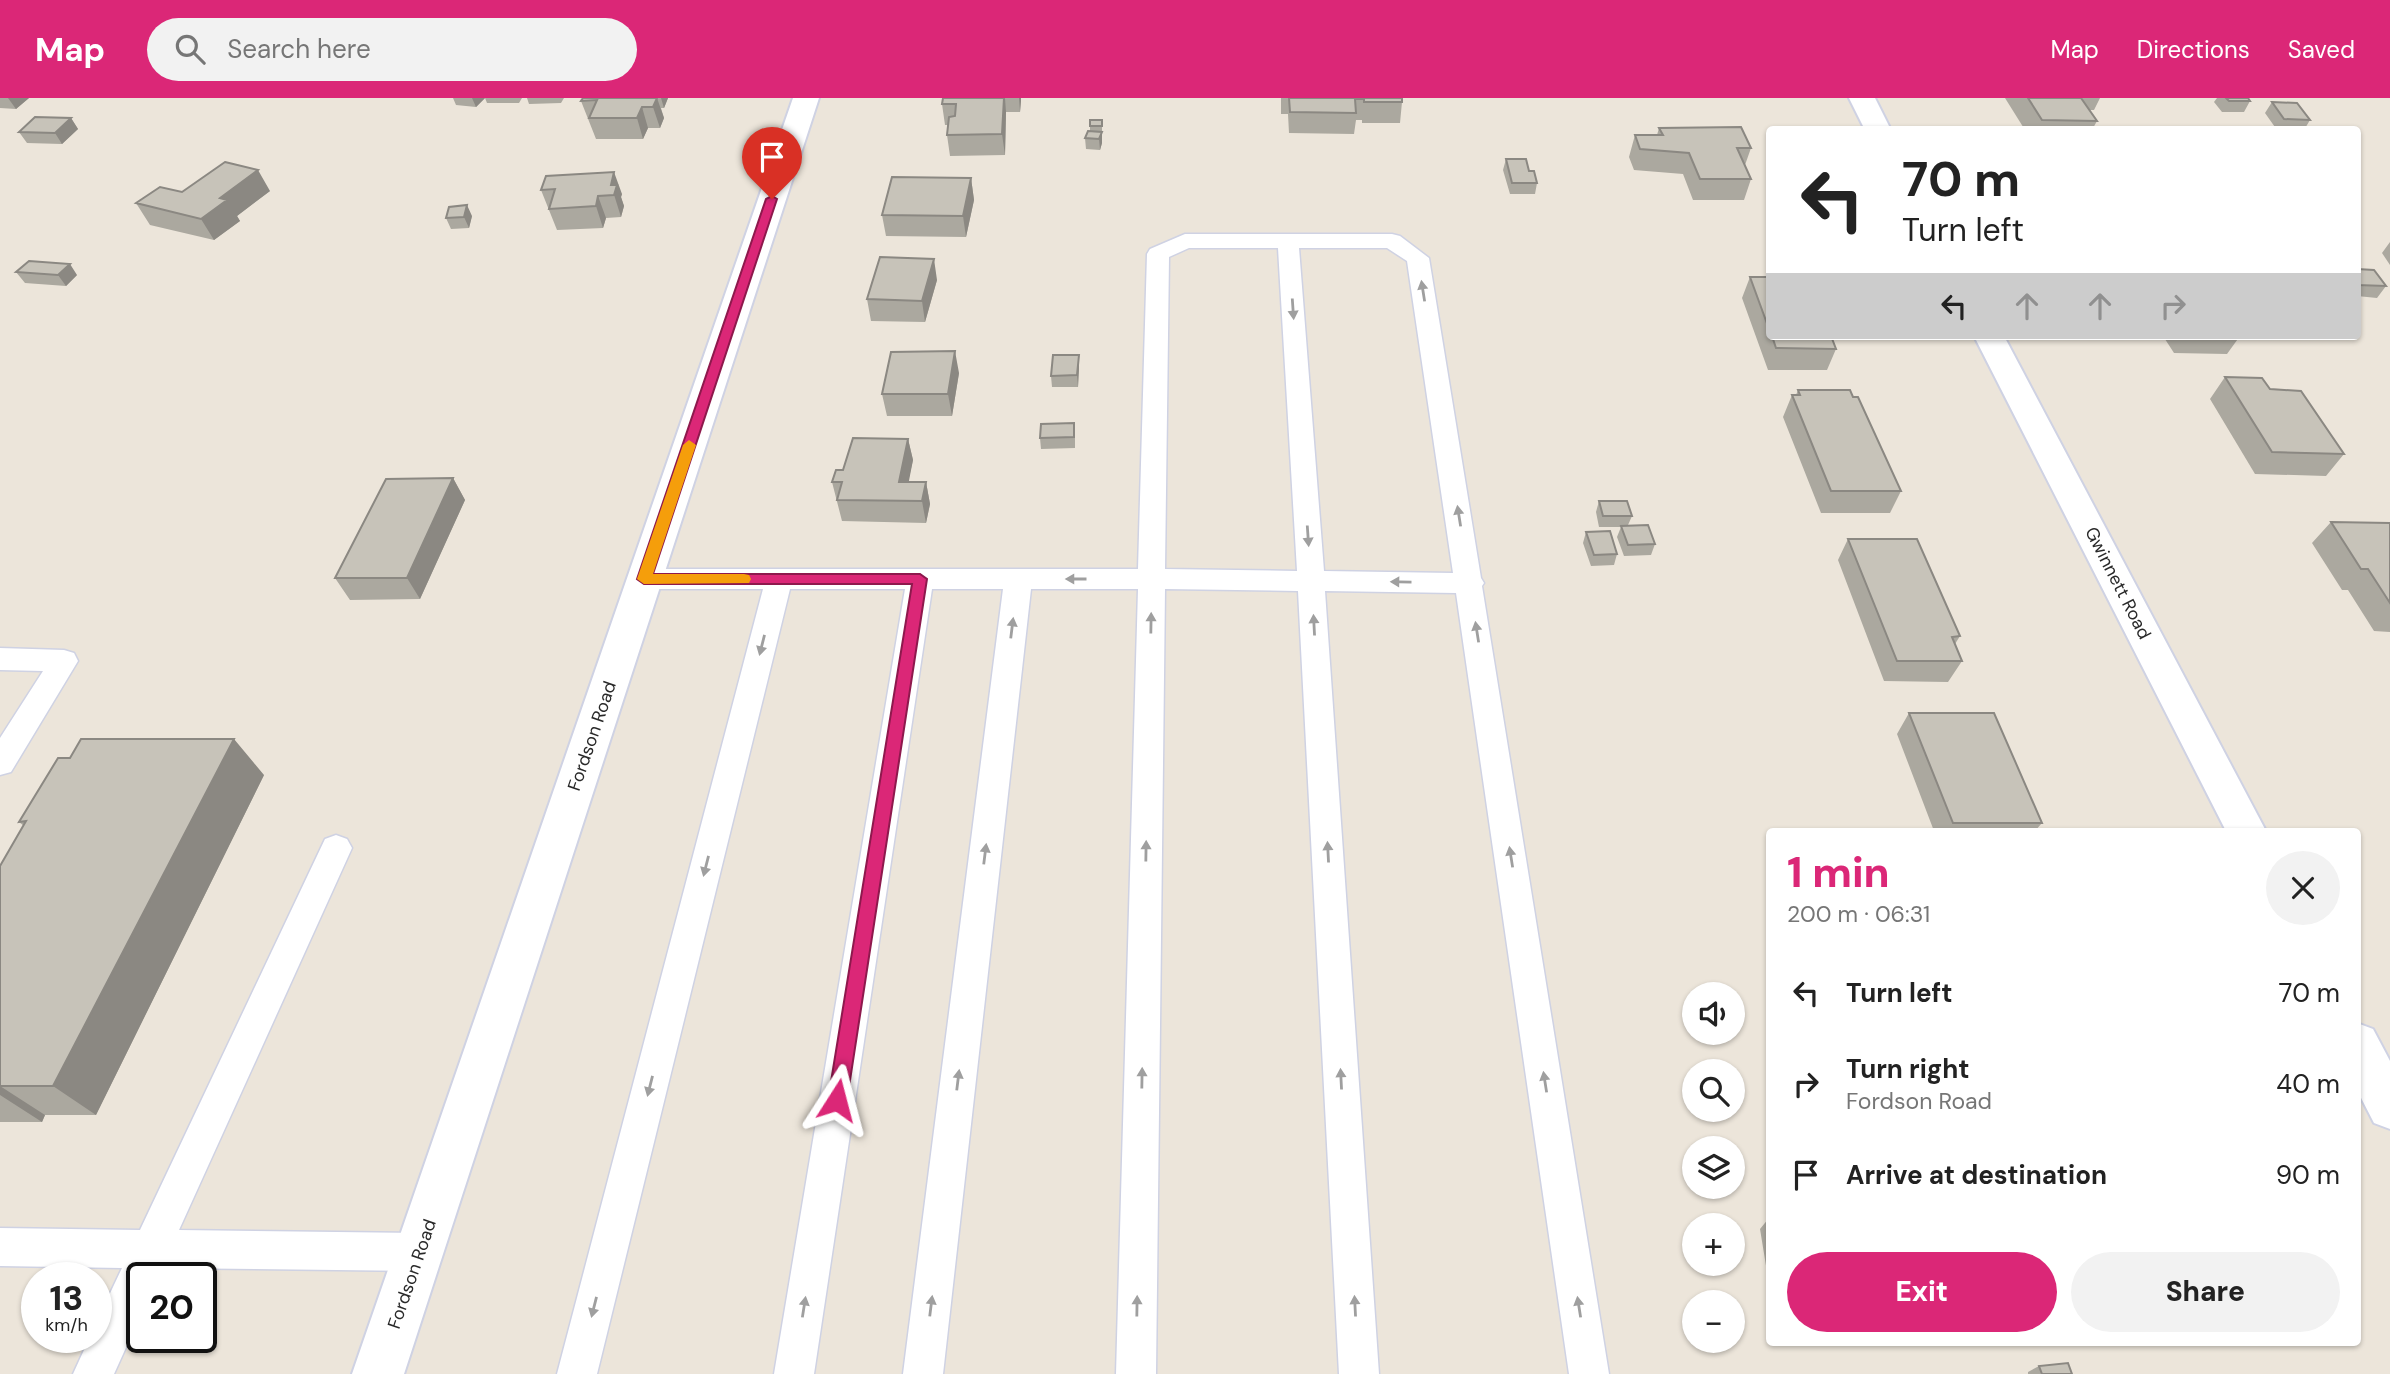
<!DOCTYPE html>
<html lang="en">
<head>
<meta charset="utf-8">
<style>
	body { margin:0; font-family:"DM Sans",sans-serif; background:#f2f2f2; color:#222; height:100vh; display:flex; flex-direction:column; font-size:26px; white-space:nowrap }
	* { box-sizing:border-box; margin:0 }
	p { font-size:23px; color:#767676 }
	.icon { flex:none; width:38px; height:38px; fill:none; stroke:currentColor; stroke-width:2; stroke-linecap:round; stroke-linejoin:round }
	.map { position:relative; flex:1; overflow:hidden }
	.drawer { position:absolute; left:1766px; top:730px; width:595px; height:518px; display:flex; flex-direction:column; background:#fff; border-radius:7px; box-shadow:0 2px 5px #0004 }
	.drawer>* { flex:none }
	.guide { position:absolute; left:1766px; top:28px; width:595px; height:214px; border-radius:7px; box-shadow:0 2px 5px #0004; background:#fff; color:#222; overflow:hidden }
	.tools { position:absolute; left:1682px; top:884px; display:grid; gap:14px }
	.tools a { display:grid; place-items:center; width:63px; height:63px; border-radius:50%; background:#fff; box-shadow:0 2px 5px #0004; font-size:35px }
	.speed { position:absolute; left:21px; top:1164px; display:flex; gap:14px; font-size:35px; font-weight:700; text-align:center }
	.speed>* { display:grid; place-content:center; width:91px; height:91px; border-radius:50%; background:#fff; box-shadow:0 2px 5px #0004; line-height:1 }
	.speed small { font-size:18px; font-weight:400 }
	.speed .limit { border:4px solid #111; border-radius:10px; background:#fff; color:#111 }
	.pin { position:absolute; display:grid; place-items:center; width:60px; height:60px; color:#fff; margin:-72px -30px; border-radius:50% 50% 50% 0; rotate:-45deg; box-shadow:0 0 7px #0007 }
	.pin .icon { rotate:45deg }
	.me { position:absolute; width:77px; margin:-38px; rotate:9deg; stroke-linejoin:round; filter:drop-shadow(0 0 5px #0008) }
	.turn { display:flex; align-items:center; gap:24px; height:147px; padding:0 21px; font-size:32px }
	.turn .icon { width:91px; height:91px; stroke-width:2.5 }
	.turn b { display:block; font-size:49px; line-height:60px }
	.lanes { display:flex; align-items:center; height:66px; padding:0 21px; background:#0003; justify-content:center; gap:35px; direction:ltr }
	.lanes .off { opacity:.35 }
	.round { display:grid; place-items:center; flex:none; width:74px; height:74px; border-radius:37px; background:#f2f2f2 }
	.head { display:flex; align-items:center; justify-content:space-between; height:119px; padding:0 21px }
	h1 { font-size:42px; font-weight:800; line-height:52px; color:#db2777 }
	.button { display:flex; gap:14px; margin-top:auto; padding:14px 21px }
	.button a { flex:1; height:80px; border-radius:42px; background:#db2777; color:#fff; font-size:28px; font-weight:800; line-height:80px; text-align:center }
	.button a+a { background:#f2f2f2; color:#222 }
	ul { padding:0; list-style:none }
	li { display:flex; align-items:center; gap:21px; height:91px; padding:0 21px }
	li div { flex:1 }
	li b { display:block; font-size:26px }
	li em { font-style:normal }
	header { display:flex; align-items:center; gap:42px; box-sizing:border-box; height:98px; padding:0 35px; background:#db2777; color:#fff }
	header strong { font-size:33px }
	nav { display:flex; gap:38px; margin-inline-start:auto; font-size:24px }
	.search { width:490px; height:63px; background:#f2f2f2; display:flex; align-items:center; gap:18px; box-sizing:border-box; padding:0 24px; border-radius:38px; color:#767676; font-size:26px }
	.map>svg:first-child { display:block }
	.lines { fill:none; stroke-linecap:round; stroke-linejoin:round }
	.lane-casing { stroke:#cfd2e3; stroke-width:3 }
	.street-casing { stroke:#cfd2e3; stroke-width:4 }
	.lane { fill:#fff; fill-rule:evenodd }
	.street { fill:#fff; fill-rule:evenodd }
	.wall { fill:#aba89f }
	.shaded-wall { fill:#8b8882 }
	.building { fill:#c7c3b9; stroke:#8b8882; stroke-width:2 }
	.oneway { fill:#9f9f9f }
	.route { fill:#db2777; stroke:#8e194d; stroke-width:2 }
	.slow { fill:#f59e0b }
	.labels { text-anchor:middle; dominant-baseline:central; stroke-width:5; stroke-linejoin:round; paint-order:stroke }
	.street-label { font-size:18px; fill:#292929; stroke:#fff }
</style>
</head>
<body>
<header>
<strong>Map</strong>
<div class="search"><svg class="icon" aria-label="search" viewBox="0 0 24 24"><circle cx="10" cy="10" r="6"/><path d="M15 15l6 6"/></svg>Search here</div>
<nav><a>Map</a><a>Directions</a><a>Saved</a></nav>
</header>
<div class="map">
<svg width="2390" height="1276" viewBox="0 0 2390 1276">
	<rect width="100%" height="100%" fill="#ece5da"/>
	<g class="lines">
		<defs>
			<path id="lane" d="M 1185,136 L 1392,136 L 1400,138 L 1429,160 L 1481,480 L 1484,485 L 1482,488 L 1609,1276 L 1569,1276 L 1456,495 L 1325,493 L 1379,1276 L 1339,1276 L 1298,493 L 1165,491 L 1156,1276 L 1116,1276 L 1138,491 L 1031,491 L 943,1276 L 903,1276 L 1003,491 L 932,491 L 814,1276 L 774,1276 L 905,491 L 790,491 L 597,1276 L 557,1276 L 763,491 L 644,491 L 634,488 L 630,481 L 634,474 L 644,471 L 1138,471 L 1147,156 L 1150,151 ZM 1189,150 L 1278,150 L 1297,473 L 1165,471 L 1169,159 ZM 1299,150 L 1387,150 L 1407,163 L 1453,475 L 1324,473 Z
				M 0,550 L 64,552 L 74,555 L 78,563 L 11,674 L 0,677 L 0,640 L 43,573 L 0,572 Z
				M 336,737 L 347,741 L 352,750 L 179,1132 L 419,1135 L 432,1141 L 438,1154 L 432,1167 L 419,1173 L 162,1170 L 157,1180 L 142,1180 L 142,1214 L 114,1276 L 73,1276 L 90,1239 L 96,1239 L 96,1225 L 122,1170 L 0,1168 L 0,1130 L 140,1132 L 325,741 Z"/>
			<path id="street" d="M 793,0 L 819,0 L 404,1276 L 352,1276 Z
				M 1849,0 L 1875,0 L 1891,32 L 1865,32 Z
				M 1974,238 L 2004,238 L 2266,733 L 2226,733 Z
				M 2357,925 L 2373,931 L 2390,963 L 2390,1031 L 2374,1025 L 2357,992 Z"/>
		</defs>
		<use href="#lane" class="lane-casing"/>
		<use href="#street" class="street-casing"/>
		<use href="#lane" class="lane"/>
		<use href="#street" class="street"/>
	</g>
	<path class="wall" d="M 0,0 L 29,0 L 16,11 L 0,10 Z
		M 453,0 L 522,0 L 519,5 L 487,5 L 485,0 L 476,9 L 456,7 Z
		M 527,0 L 564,0 L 561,5 L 529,6 Z
		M 583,0 L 668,0 L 664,10 L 661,10 L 664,20 L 660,30 L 648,30 L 643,41 L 596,41 L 581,3 Z
		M 943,0 L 1021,0 L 1020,14 L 1006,14 L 1005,57 L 950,58 L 947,37 L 948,27 L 945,27 L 942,6 Z
		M 1281,0 L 1402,0 L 1402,4 L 1400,25 L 1362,25 L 1362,22 L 1356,22 L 1354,36 L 1289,35 L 1288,16 L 1281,16 Z
		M 2005,0 L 2100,0 L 2094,12 L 2089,12 L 2097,23 L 2092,32 L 2025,32 Z
		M 2217,0 L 2248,0 L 2250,3 L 2244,14 L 2222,14 L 2214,4 Z
		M 2272,4 L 2310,22 L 2304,32 L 2277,32 L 2265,15 Z
		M 71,20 L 78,31 L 62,46 L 27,45 L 19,34 Z
		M 1102,22 L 1102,45 L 1100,52 L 1086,51 L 1085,40 L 1090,33 L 1090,28 Z
		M 1659,30 L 1751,50 L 1745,67 L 1751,81 L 1744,102 L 1693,102 L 1683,76 L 1634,72 L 1629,59 L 1635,37 L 1657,37 Z
		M 1506,61 L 1537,85 L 1535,96 L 1510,96 L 1503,72 Z
		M 546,78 L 622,96 L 621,99 L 624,108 L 621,119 L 606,120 L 603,130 L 557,132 L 541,92 Z
		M 971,80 L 974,102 L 966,139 L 886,138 L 882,117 Z
		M 270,93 L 237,118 L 240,123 L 214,142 L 150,127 L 136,105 L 182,94 Z
		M 472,118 L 469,130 L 451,131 L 446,120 Z
		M 2390,144 L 2390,167 L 2382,155 Z
		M 2357,171 L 2386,188 L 2377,200 L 2357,198 Z
		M 16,174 L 77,177 L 66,188 L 25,185 Z
		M 1750,179 L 1769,179 L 1769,238 L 1831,238 L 1836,251 L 1827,272 L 1768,272 L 1742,200 Z
		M 937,182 L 925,224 L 871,223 L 867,201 Z
		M 2157,238 L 2240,238 L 2227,256 L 2174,255 L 2163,238 Z
		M 1079,257 L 1079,268 L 1078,289 L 1052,289 L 1051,278 Z
		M 959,275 L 952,318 L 887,318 L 882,296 Z
		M 2225,279 L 2270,291 L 2344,356 L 2326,378 L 2255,376 L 2210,301 Z
		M 1798,292 L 1853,299 L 1901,393 L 1890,415 L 1821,415 L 1783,319 L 1792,297 L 1796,297 Z
		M 1075,336 L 1075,350 L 1041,351 L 1040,340 Z
		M 908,341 L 913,362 L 908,384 L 926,384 L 930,406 L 926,425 L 842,423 L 832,384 L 843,372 Z
		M 453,380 L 465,402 L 420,501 L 350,502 L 335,480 Z
		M 1599,403 L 1632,418 L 1628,427 L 1655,446 L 1651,457 L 1624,458 L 1617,439 L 1621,429 L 1599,429 L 1596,414 Z
		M 2331,424 L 2390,425 L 2390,534 L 2374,533 L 2348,492 L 2342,492 L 2312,445 Z
		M 1586,434 L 1617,456 L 1614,467 L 1591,468 L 1583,445 Z
		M 1848,441 L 1960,538 L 1955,546 L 1962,563 L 1948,584 L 1884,583 L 1838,462 Z
		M 1909,615 L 2042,725 L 2035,733 L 1934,733 L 1897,636 Z
		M 264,677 L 96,1017 L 45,1017 L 42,1024 L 0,1024 L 0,768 L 24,728 L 19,724 Z
		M 1769,1120 L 1769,1186 L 1760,1131 Z
		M 2039,1268 L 2072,1276 L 2028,1276 L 2028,1274 Z"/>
	<path class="shaded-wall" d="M 8,0 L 29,0 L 16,11 Z
		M 472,0 L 485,0 L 476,9 Z
		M 657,0 L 664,20 L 660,30 L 653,9 Z
		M 661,0 L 668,0 L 664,10 Z
		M 1004,0 L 1005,0 L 1006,14 L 1005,57 L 1002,36 Z
		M 1019,0 L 1021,0 L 1021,3 L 1020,14 Z
		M 642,9 L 648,30 L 643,41 L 637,20 Z
		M 71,20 L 78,31 L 62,46 L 55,35 Z
		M 1102,34 L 1102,45 L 1100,52 L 1099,41 Z
		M 258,72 L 270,93 L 237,118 L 240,123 L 214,142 L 201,121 L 220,100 Z
		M 614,74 L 622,96 L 621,99 L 624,108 L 621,119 L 611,87 Z
		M 971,80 L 974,102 L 966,139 L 963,118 Z
		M 598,98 L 606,120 L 603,130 L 596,108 Z
		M 467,107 L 472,118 L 469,130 L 464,119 Z
		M 934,161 L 937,182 L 925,224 L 922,203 Z
		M 70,166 L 77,177 L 66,188 L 58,177 Z
		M 955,253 L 959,275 L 952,318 L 948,296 Z
		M 1079,257 L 1079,268 L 1078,289 L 1077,277 Z
		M 908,341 L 913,362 L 905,403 L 899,384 Z
		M 453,380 L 465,402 L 420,501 L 407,480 Z
		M 926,384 L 930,406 L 926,425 L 922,403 Z
		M 234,641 L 264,677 L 96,1017 L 53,988 Z
		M 0,988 L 45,1017 L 42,1024 L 0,997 Z"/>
	<path class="building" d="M 583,0 L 657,0 L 653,9 L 642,9 L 637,20 L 589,20 L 597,2 L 581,3 Z
		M 943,0 L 1004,0 L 1002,36 L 947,37 L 949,19 L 955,18 L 956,6 L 942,6 Z
		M 1289,0 L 1402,0 L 1402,4 L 1364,4 L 1364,1 L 1355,1 L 1356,15 L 1290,14 Z
		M 2028,0 L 2081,0 L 2097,23 L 2042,22 Z
		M 2226,0 L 2248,0 L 2250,3 L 2229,3 Z
		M 2272,4 L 2297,5 L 2310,22 L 2284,21 Z
		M 35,19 L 71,20 L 55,35 L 19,34 Z
		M 1090,22 L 1102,22 L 1102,28 L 1090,28 Z
		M 1741,29 L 1751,50 L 1737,50 L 1751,81 L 1700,81 L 1689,55 L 1640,51 L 1635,37 L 1663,37 L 1659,30 Z
		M 1088,33 L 1102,34 L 1099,41 L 1085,40 Z
		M 1506,61 L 1526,61 L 1529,73 L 1534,73 L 1537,85 L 1512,85 Z
		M 225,64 L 258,72 L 220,100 L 227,102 L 201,121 L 136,105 L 160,89 L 182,94 Z
		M 614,74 L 611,87 L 617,87 L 614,97 L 598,98 L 596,108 L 549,111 L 555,91 L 541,92 L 546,78 Z
		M 892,79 L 971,80 L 963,118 L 882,117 Z
		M 467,107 L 464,119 L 446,120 L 449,109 Z
		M 880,159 L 934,161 L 922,203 L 867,201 Z
		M 29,163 L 70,166 L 58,177 L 16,174 Z
		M 2357,171 L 2374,172 L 2386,188 L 2357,187 Z
		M 1750,179 L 1769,179 L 1769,231 Z
		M 1772,238 L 1831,238 L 1836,251 L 1776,250 Z
		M 955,253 L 948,296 L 882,296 L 891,254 Z
		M 1053,257 L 1079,257 L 1077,277 L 1051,278 Z
		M 2225,279 L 2262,280 L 2270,291 L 2301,293 L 2344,356 L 2272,354 Z
		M 1798,292 L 1850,292 L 1853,299 L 1858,299 L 1901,393 L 1831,393 L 1792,297 L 1800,297 Z
		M 1074,325 L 1074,339 L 1040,340 L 1041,326 Z
		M 853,340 L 908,341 L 899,384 L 926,384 L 922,403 L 837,402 L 842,384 L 832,384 L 836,372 L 843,372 Z
		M 453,380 L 407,480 L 335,480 L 386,381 Z
		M 1599,403 L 1627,403 L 1632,418 L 1603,418 Z
		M 2331,424 L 2390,425 L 2390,505 L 2368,471 L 2361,471 Z
		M 1648,427 L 1655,446 L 1628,447 L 1621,428 Z
		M 1610,433 L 1617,456 L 1594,457 L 1586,434 Z
		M 1848,441 L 1917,441 L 1960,538 L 1952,539 L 1962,563 L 1897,563 Z
		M 1909,615 L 1994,615 L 2042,725 L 1953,725 Z
		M 81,641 L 234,641 L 53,988 L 0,988 L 0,768 L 26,723 L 19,724 L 58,660 L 70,660 Z
		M 2068,1265 L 2072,1276 L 2042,1276 L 2039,1268 Z"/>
	<defs><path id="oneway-solid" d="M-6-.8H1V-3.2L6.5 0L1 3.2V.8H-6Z" transform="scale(1.75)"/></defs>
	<g class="oneway">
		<use href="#oneway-solid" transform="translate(1423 193) rotate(-99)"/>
		<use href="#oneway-solid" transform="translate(1293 211) rotate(86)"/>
		<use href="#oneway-solid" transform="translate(1459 418) rotate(-99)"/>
		<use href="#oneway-solid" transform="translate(1308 438) rotate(86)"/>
		<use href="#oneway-solid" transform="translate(1076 481) rotate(-180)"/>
		<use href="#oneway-solid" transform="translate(1401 484) rotate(-179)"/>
		<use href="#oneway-solid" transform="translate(1151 525) rotate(-89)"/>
		<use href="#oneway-solid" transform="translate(1314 527) rotate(-93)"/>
		<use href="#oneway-solid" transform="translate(1012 530) rotate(-83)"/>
		<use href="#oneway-solid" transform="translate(1477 534) rotate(-99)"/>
		<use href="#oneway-solid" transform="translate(762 547) rotate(104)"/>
		<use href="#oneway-solid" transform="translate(1146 753) rotate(-89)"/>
		<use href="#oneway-solid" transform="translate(1328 754) rotate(-93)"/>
		<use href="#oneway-solid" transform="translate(985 756) rotate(-83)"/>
		<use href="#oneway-solid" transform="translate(1511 759) rotate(-99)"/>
		<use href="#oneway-solid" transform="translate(706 768) rotate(104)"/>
		<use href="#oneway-solid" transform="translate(1142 980) rotate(-89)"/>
		<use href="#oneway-solid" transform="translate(1341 981) rotate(-93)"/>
		<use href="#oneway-solid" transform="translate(958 982) rotate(-83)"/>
		<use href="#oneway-solid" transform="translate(1545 984) rotate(-99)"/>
		<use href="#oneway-solid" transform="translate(650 988) rotate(104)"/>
		<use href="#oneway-solid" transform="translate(931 1208) rotate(-83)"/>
		<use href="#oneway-solid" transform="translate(1137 1208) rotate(-89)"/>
		<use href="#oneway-solid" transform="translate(1355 1208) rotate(-93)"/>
		<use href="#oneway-solid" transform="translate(594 1209) rotate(104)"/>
		<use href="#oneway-solid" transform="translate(804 1209) rotate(-81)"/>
		<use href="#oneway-solid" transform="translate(1579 1209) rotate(-99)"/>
	</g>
	<path class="route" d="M 772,98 L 777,101 L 653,476 L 920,476 L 927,481 L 847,1002 L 844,1008 L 837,1011 L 830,1008 L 828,1002 L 912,486 L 644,486 L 637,481 L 766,101 Z"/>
	<path class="slow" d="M 689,342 L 696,347 L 653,476 L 744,476 L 749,477 L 751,481 L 749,485 L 644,486 L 637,481 L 683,347 Z"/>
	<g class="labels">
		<g class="street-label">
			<text transform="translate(2118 485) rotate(63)">Gwinnett Road</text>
			<text transform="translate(592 638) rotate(-71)">Fordson Road</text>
			<text transform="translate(412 1176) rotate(-71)">Fordson Road</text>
		</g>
	</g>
</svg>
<div class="tools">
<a><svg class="icon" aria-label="sound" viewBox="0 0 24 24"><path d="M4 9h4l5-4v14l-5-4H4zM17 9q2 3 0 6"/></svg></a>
<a><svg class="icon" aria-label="search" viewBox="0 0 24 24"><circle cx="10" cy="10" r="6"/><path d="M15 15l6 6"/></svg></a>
<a><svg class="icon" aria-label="layers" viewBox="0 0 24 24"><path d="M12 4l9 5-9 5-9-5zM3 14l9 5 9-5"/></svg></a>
<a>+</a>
<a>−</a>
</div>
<div class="speed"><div>13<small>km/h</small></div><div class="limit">20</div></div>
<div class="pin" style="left:772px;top:101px;background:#d93025"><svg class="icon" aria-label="arrive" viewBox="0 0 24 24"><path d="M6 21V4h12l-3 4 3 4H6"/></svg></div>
<svg class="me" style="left:837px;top:1002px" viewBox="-20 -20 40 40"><path d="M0-17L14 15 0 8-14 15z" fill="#db2777" stroke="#fff" stroke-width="4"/></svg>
<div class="guide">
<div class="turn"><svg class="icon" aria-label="left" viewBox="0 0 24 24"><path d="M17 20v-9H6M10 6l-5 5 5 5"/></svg><div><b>70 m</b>Turn left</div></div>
<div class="lanes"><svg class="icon" aria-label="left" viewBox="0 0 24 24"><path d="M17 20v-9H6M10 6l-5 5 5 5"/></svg><svg class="icon off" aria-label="ahead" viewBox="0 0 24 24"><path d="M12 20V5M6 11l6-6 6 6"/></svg><svg class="icon off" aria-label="ahead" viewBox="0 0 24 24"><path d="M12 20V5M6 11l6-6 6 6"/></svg><svg class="icon off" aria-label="right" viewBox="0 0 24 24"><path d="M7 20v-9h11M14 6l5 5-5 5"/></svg></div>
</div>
<section class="drawer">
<div class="head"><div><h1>1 min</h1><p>200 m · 06:31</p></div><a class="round"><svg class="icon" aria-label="close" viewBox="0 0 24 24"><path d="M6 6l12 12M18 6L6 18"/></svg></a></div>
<ul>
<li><svg class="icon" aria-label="left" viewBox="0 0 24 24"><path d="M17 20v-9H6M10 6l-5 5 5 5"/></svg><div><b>Turn left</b></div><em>70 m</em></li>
<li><svg class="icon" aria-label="right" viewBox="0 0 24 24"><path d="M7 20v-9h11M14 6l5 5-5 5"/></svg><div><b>Turn right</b><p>Fordson Road</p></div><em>40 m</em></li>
<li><svg class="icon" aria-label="arrive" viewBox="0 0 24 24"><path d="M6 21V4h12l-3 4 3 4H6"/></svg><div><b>Arrive at destination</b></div><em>90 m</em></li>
</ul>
<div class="button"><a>Exit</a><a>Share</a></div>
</section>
</div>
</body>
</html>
